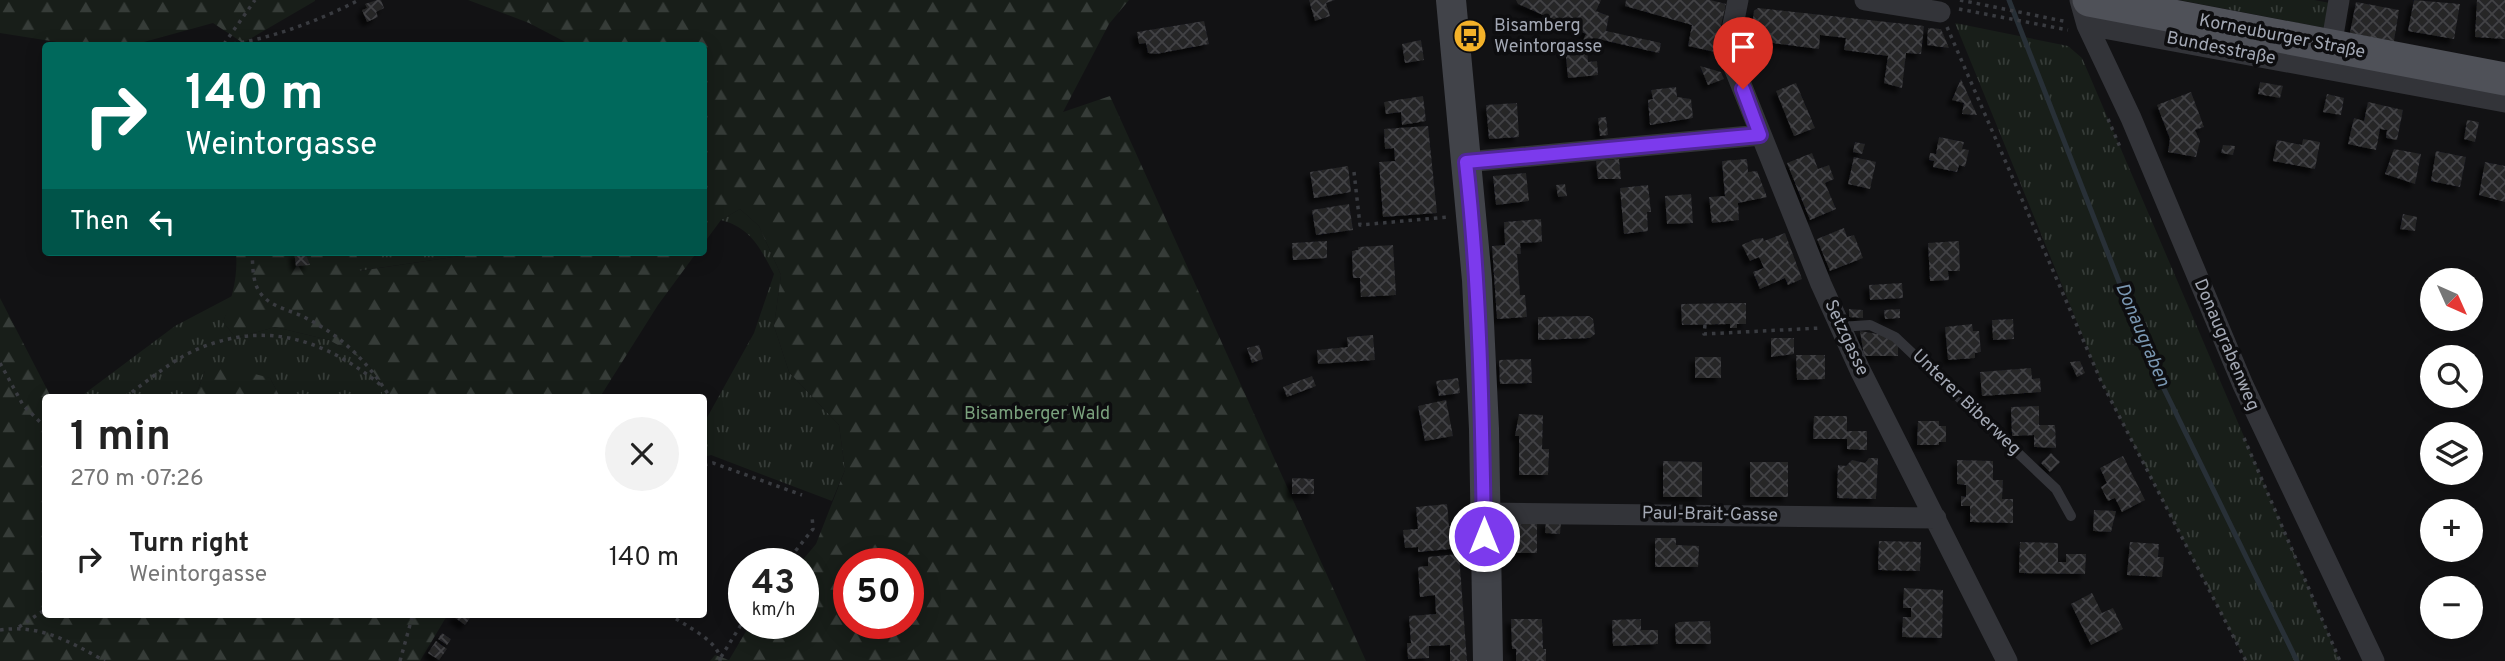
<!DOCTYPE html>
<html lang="en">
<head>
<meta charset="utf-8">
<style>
	body { margin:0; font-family:Overpass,sans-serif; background:#f2f2f2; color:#222; height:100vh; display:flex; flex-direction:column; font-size:26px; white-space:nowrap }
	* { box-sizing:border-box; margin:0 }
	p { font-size:23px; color:#767676 }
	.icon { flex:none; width:38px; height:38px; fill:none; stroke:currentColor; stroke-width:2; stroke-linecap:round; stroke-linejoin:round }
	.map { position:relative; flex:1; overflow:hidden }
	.details { position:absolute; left:42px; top:394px; width:665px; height:224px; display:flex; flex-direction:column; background:#fff; border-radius:7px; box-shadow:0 4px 18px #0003 }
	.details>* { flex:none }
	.banner { position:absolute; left:42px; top:42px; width:665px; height:214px; border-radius:7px; box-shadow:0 4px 18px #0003; background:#00695c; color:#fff; overflow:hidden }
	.needle { width:46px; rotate:135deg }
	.fabs { position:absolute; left:2420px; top:268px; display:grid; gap:14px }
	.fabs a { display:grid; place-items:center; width:63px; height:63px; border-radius:50%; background:#fff; box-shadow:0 4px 18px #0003; font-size:35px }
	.speed { position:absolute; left:728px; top:548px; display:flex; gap:14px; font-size:35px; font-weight:700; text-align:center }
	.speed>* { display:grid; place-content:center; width:91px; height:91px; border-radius:50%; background:#fff; box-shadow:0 4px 18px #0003; line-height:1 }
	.speed small { font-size:18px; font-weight:400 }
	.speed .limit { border:10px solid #d22; background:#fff; color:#111 }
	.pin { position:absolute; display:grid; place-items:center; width:60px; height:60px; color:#fff; margin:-72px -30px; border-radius:50% 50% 50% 0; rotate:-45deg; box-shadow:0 0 7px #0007 }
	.pin .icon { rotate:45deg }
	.me { position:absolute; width:77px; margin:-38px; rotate:0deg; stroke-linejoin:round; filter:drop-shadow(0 0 5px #0008) }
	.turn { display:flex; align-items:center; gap:24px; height:147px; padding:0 28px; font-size:32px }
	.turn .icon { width:91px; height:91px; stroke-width:2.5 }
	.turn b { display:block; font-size:49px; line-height:60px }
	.then { display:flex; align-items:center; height:66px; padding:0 28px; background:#0003; gap:14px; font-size:26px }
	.round { display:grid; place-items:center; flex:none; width:74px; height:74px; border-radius:37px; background:#f2f2f2 }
	.head { display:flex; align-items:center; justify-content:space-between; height:119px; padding:0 28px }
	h1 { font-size:42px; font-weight:700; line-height:52px }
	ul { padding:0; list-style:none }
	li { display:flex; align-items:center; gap:21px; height:91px; padding:0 28px }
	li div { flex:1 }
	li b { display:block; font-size:26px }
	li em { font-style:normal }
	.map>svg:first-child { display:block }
	.grass { fill:url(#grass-tufts) }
	.forest { fill:url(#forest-firs); fill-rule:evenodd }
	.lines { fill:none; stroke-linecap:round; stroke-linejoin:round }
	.stream { stroke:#283037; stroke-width:5 }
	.building { fill:url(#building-cross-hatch); filter:url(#shadow) }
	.path { stroke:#393b40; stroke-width:3.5; stroke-dasharray:3.5 5; stroke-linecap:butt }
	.lane { stroke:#333439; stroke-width:10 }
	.street { stroke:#333439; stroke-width:21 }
	.secondary { stroke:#414349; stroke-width:30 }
	.primary { stroke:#4f5158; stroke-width:33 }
	.route-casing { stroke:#51269a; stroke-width:18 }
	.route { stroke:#7c3aed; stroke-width:12 }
	.labels { text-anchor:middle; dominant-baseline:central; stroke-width:7; stroke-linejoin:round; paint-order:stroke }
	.poi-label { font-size:18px; fill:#a3a8b4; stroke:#0d0d0f; text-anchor:start }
	.street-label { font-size:18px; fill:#a3a8b4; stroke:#0d0d0f }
	.park-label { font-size:18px; fill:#79a07c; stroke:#0d0d0f }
	.water-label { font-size:19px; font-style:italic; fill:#7996b1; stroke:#0d0d0f }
</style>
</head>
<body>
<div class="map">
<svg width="2505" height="661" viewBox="0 0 2505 661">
	<defs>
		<pattern id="grass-tufts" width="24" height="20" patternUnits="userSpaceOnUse" patternTransform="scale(1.75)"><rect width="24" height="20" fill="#181e19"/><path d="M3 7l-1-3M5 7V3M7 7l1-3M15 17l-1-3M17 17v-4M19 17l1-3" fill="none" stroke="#363c38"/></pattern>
		<pattern id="forest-firs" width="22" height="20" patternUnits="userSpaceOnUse" patternTransform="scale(1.75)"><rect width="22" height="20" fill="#181e19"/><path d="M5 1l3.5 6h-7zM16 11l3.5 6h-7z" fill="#363c38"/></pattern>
		<pattern id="building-cross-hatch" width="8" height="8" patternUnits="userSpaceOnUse" patternTransform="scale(1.75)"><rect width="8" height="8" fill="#252528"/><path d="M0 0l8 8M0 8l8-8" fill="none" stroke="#424245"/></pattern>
		<filter id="shadow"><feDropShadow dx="-5" dy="5" stdDeviation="2" flood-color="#0009"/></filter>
	</defs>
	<rect width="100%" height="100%" fill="#121214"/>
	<path class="grass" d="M 2179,0 L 2314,0 L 2330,3 L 2326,28 Z
		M 1955,23 L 2068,46 L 2082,58 L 2340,661 L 2246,661 L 2101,381 Z
		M 740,209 L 759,226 L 781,275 L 774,326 L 789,372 L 839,425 L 845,470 L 832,501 L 711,455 L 704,457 L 704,423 L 754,333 L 774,274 C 760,248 751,228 721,220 Z
		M 356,252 L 487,252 L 358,271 Z
		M 234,295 L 223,322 L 236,338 L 275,327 L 329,340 L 366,361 L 382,386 L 382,397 L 280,397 L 270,378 L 205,371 L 195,397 L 80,397 L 175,326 Z"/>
	<path class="forest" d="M 0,0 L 315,0 L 315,1 L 243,43 L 213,23 L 133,45 L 76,45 L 0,33 Z
		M 1129,0 L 1109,24 L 1063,112 L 1110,96 L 1366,661 L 710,661 L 715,655 L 729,660 L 751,623 L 803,623 L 803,564 L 800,563 L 816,544 L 845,470 L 839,425 L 789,372 L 774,326 L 781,275 L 759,226 L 740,209 L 721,220 L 704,243 L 704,46 L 571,45 L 529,23 L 468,0 ZM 849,564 L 908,564 L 908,623 L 849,623 Z
		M 236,252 L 356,252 L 359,271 L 487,252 L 697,252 L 658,305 L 600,397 L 382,397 L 382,385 L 366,361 L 329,340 L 275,327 L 236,338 L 223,322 C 232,298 238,278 236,252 Z
		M 0,298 L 51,397 L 46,397 L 46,614 L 448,614 L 420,661 L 0,661 Z
		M 232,368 L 270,378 L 280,397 L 195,397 L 205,371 Z"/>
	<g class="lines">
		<path class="stream" d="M 2009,0 L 2148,356 L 2297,661"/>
	</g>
	<path class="building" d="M 377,0 L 381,0 L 384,8 L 376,12 L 378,17 L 367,22 L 362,10 L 367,8 L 365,4 Z
		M 1309,0 L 1335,0 L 1326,3 L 1330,16 L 1315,21 Z
		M 1516,0 L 1601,0 L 1596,11 L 1609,16 L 1606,31 L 1661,43 L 1659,53 L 1594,38 L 1583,40 L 1586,34 L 1518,4 Z
		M 1626,0 L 1710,0 L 1726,4 L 1715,52 L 1688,46 L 1692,25 L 1625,6 Z
		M 2414,0 L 2460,4 L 2454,39 L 2408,31 Z
		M 2477,0 L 2505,0 L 2505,39 L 2475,37 Z
		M 2356,2 L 2399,10 L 2394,41 L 2350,33 Z
		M 1758,8 L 1924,26 L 1921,54 L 1906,53 L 1902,88 L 1884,83 L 1888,56 L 1844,50 L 1846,38 L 1820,35 L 1819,49 L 1750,40 L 1754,11 Z
		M 1204,21 L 1209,44 L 1156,54 L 1148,53 L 1146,43 L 1139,44 L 1137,32 Z
		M 1928,28 L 1941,29 L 1949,48 L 1927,45 Z
		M 1421,40 L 1424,60 L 1405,63 L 1402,44 Z
		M 1587,45 L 1588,62 L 1597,61 L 1598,75 L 1568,78 L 1565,47 Z
		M 1700,66 L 1721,72 L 1724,79 L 1708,85 Z
		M 1961,79 L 1977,115 L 1962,114 L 1964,103 L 1952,100 Z
		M 2260,82 L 2283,86 L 2280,98 L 2258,94 Z
		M 1796,83 L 1815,128 L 1794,136 L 1776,91 Z
		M 1676,87 L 1677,97 L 1691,99 L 1693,118 L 1650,125 L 1648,100 L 1653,99 L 1651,90 Z
		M 2191,92 L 2204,127 L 2195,130 L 2200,141 L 2196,157 L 2168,152 L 2170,139 L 2157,105 Z
		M 2327,94 L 2344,98 L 2341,115 L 2323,112 Z
		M 1423,96 L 1426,121 L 1402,125 L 1401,112 L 1386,114 L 1384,102 Z
		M 2368,102 L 2403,110 L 2397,140 L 2386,138 L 2387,130 L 2380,129 L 2376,150 L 2348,144 L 2354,118 L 2364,121 Z
		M 1517,103 L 1519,137 L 1489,139 L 1486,105 Z
		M 1606,117 L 1608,135 L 1600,136 L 1598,118 Z
		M 2467,120 L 2479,122 L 2475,142 L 2464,139 Z
		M 1428,126 L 1437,213 L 1383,217 L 1379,162 L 1395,161 L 1394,148 L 1385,149 L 1384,129 Z
		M 1939,137 L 1964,142 L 1962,149 L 1969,150 L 1965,167 L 1959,165 L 1957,172 L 1933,167 L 1934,161 L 1929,160 L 1930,153 L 1936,154 Z
		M 2303,139 L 2320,142 L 2315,169 L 2273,161 L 2277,140 L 2302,145 Z
		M 1855,142 L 1865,144 L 1862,154 L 1853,152 Z
		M 2223,145 L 2235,146 L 2233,155 L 2221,153 Z
		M 2394,149 L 2421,154 L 2415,184 L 2385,174 Z
		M 2436,151 L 2466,157 L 2460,187 L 2431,181 Z
		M 1812,153 L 1818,169 L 1829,165 L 1834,179 L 1825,183 L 1836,209 L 1810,220 L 1787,163 Z
		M 1854,157 L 1876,162 L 1870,189 L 1848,184 Z
		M 1619,159 L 1621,179 L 1598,179 L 1596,161 Z
		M 1747,159 L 1748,172 L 1757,171 L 1767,197 L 1738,203 L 1739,220 L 1712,223 L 1709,197 L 1725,196 L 1722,161 Z
		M 2485,162 L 2505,166 L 2505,202 L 2479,195 Z
		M 1348,166 L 1351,192 L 1314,198 L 1310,172 Z
		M 1526,173 L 1529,201 L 1496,205 L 1493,176 Z
		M 1565,184 L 1567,196 L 1558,197 L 1556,185 Z
		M 1648,185 L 1651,212 L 1647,212 L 1648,231 L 1624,234 L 1620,188 Z
		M 1691,194 L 1693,223 L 1667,224 L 1665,196 Z
		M 1349,204 L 1353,230 L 1316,235 L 1312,210 Z
		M 2403,214 L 2417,217 L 2415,231 L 2400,229 Z
		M 1541,219 L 1542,242 L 1520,243 L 1521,254 L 1517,254 L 1520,295 L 1525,295 L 1527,317 L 1497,319 L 1492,246 L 1505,245 L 1504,222 Z
		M 1844,228 L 1847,237 L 1854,235 L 1863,258 L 1830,271 L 1817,239 Z
		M 1785,233 L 1802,279 L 1788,285 L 1785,278 L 1760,289 L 1753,272 L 1764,268 L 1759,257 L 1750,261 L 1742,245 L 1755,239 L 1763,238 L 1764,241 Z
		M 1327,241 L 1327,258 L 1293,260 L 1292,243 Z
		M 1959,241 L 1960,271 L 1948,271 L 1949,280 L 1930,281 L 1928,243 Z
		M 1393,245 L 1396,295 L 1361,297 L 1360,278 L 1353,278 L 1352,251 L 1358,250 L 1358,247 Z
		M 294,252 L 305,252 L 310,265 L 296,266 Z
		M 1902,283 L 1903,298 L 1870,300 L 1869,285 Z
		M 1746,303 L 1746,324 L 1737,324 L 1737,328 L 1730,328 L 1730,324 L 1682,325 L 1681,304 Z
		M 1849,309 L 1863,310 L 1863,318 L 1849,317 Z
		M 1900,309 L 1900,318 L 1885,319 L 1884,310 Z
		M 1589,316 L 1593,319 L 1595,334 L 1590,338 L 1538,340 L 1538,317 Z
		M 2013,319 L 2014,339 L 1993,340 L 1992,320 Z
		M 1972,324 L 1973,331 L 1979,331 L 1981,352 L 1975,353 L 1975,358 L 1948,360 L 1945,327 Z
		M 1860,331 L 1883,335 L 1898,344 L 1898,356 L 1864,356 Z
		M 1373,335 L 1375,360 L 1318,364 L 1317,350 L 1348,347 L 1347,337 Z
		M 1771,338 L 1794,338 L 1794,354 L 1771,357 Z
		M 1259,345 L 1263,359 L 1252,363 L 1247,348 Z
		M 1796,355 L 1825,355 L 1825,379 L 1797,380 Z
		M 1695,357 L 1721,357 L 1721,378 L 1695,378 Z
		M 1531,359 L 1532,383 L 1500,384 L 1499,360 Z
		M 2080,361 L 2085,373 L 2077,377 L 2070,362 Z
		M 2031,368 L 2032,379 L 2040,378 L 2041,392 L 1982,396 L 1980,372 Z
		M 1312,376 L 1316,386 L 1287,397 L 1283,387 Z
		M 1458,378 L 1460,393 L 1439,396 L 1436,381 Z
		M 1446,400 L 1453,436 L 1425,441 L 1418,406 Z
		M 2039,406 L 2039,425 L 2055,425 L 2056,448 L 2034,447 L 2034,435 L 2012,436 L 2011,407 Z
		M 1519,414 L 1543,415 L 1542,449 L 1549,449 L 1548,475 L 1519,475 L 1519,436 L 1515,436 Z
		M 1814,416 L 1847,416 L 1847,431 L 1867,431 L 1867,450 L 1847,449 L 1847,439 L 1813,439 Z
		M 1918,421 L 1939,421 L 1939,426 L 1946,426 L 1946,442 L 1939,442 L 1939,445 L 1917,445 Z
		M 2051,453 L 2060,462 L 2050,472 L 2041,463 Z
		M 2123,456 L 2145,500 L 2122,512 L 2115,498 L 2108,501 L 2101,487 L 2107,483 L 2100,468 Z
		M 1869,458 L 1878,458 L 1876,499 L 1837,498 L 1838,465 L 1846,466 L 1852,460 L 1865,463 Z
		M 1957,460 L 1993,461 L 1993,480 L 2003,480 L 2002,499 L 2013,499 L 2013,523 L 1970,522 L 1970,506 L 1961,506 L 1961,496 L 1966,497 L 1966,485 L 1957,484 Z
		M 1663,461 L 1702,462 L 1702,497 L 1663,497 Z
		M 1750,462 L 1788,462 L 1788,497 L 1750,497 Z
		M 1292,478 L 1314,479 L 1314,494 L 1292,494 Z
		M 1447,504 L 1449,526 L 1454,526 L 1455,537 L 1460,536 L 1461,548 L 1418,552 L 1418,547 L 1405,548 L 1403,530 L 1418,529 L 1416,507 Z
		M 2094,510 L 2116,511 L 2111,532 L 2093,531 Z
		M 1546,521 L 1561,522 L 1560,534 L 1545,533 Z
		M 1506,522 L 1537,522 L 1537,553 L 1510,553 L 1510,546 L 1506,546 Z
		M 1655,538 L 1676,538 L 1676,545 L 1699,546 L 1698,567 L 1655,567 Z
		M 1879,541 L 1921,542 L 1920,571 L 1878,570 Z
		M 2020,542 L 2058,543 L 2058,562 L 2066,562 L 2066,554 L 2086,554 L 2085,574 L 2019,573 Z
		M 2130,542 L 2159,544 L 2158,557 L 2164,557 L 2162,577 L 2127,575 Z
		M 1459,554 L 1467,661 L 1450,661 L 1450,645 L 1429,646 L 1429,658 L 1408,659 L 1407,643 L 1411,643 L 1409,616 L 1436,614 L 1435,595 L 1420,597 L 1418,567 L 1428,566 L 1428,557 Z
		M 1904,588 L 1943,590 L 1942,638 L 1902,637 L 1903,617 L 1911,617 L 1911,608 L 1903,608 Z
		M 2092,593 L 2102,613 L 2113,608 L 2123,629 L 2091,645 L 2071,604 Z
		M 456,614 L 473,614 L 465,625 L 454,617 Z
		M 1511,619 L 1542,619 L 1543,649 L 1546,649 L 1546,661 L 1516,661 L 1516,649 L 1512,649 Z
		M 1641,619 L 1641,630 L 1658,630 L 1658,644 L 1613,646 L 1612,620 Z
		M 1710,621 L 1711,644 L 1676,644 L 1675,624 L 1679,622 Z
		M 442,633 L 451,639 L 447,645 L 438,639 Z
		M 436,641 L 447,649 L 439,660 L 428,653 Z"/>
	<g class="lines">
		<path class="path" d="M 1960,0 L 2068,22
			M 1959,9 L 2068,30
			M 1947,27 L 2101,381 L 2246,661
			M 224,44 L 255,0
			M 224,45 C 269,40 318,21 359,0
			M 2108,119 L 2120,147
			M 1354,172 L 1360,225 L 1448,217
			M 252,252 C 253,266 252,283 261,294 C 271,307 290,310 304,317 C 342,336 367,361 390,397
			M 1705,325 L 1704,334 L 1821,328
			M 0,363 L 23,405 L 46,428
			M 125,397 C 145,383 165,366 187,354 C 260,318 322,337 382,386
			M 2244,438 L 2340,661
			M 704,465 L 713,463 L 802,495
			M 785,564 L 813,529 L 812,515
			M 669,614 C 683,625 721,641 720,661
			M 19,627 L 46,609
			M 0,630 C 41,624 70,642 105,661
			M 721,657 L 744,620
			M 400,661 L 413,614"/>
		<path class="lane" d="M 1840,327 L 1870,325 L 1895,337 L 2056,489 L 2071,516"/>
		<path class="street" d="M 1738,0 L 1731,35 L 1734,67 L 1821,284 L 1860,370 L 2007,661
			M 1865,0 L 1940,12
			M 2080,0 L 2087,25 L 2131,118 L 2243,385 L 2374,661
			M 2087,25 L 2505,102
			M 2331,47 L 2339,0
			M 1466,162 L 1761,135
			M 1484,513 L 1936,518"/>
		<path class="secondary" d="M 1451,0 L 1477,280 L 1484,429 L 1488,661"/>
		<path class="primary" d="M 2089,0 L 2505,79"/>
	</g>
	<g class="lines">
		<defs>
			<path id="route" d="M 1484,536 C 1482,411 1480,287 1466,162 L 1760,135 L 1743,89"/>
		</defs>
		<use href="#route" class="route-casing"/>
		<use href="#route" class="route"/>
	</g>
	<defs>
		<symbol id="bus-disc" viewBox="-11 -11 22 22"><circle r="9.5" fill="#f4b229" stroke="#0d0d0f"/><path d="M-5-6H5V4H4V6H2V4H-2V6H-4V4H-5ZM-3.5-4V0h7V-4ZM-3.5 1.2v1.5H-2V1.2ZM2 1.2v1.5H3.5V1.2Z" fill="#111"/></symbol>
	</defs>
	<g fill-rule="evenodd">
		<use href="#bus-disc" x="1451" y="17" width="38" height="38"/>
	</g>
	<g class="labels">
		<g class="poi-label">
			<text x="1494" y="26">Bisamberg<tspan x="1494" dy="21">Weintorgasse</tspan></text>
		</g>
		<g class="street-label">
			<text transform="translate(2282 37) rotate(11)">Korneuburger Straße</text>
			<text transform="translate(2221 49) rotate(11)">Bundesstraße</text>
			<text transform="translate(1846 338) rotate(65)">Setzgasse</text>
			<text transform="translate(2226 345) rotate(67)">Donaugrabenweg</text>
			<text transform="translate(1966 403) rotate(44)">Unterer Biberweg</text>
			<text transform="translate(1710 515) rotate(1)">Paul-Brait-Gasse</text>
		</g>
		<g class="park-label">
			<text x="1037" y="414">Bisamberger Wald</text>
		</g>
		<g class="water-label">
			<text transform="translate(2142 335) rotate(67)">Donaugraben</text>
		</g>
	</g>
</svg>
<div class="fabs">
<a><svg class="needle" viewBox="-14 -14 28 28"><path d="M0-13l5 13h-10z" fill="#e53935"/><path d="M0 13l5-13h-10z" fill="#767676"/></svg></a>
<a><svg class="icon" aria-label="search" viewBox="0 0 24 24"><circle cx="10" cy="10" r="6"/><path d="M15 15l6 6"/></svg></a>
<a><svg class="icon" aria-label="layers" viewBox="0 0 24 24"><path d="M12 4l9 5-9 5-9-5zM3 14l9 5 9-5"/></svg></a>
<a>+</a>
<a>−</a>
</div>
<div class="speed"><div>43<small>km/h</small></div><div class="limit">50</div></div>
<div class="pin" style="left:1743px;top:89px;background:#d93025"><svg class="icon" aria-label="arrive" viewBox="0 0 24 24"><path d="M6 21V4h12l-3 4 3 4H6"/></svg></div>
<svg class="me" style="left:1484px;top:536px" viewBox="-20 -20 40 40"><circle r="17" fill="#7c3aed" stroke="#fff" stroke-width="3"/><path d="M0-11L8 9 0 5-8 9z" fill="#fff"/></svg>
<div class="banner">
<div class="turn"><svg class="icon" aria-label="right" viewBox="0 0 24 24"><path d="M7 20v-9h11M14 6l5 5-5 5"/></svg><div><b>140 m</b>Weintorgasse</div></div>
<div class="then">Then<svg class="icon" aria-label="left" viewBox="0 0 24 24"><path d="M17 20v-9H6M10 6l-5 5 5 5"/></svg></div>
</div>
<section class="details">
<div class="head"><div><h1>1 min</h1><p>270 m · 07:26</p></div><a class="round"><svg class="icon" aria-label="close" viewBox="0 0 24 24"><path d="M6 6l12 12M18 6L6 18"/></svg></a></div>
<ul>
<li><svg class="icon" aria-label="right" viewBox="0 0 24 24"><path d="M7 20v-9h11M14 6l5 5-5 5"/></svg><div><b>Turn right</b><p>Weintorgasse</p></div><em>140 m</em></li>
</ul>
</section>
</div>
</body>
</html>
